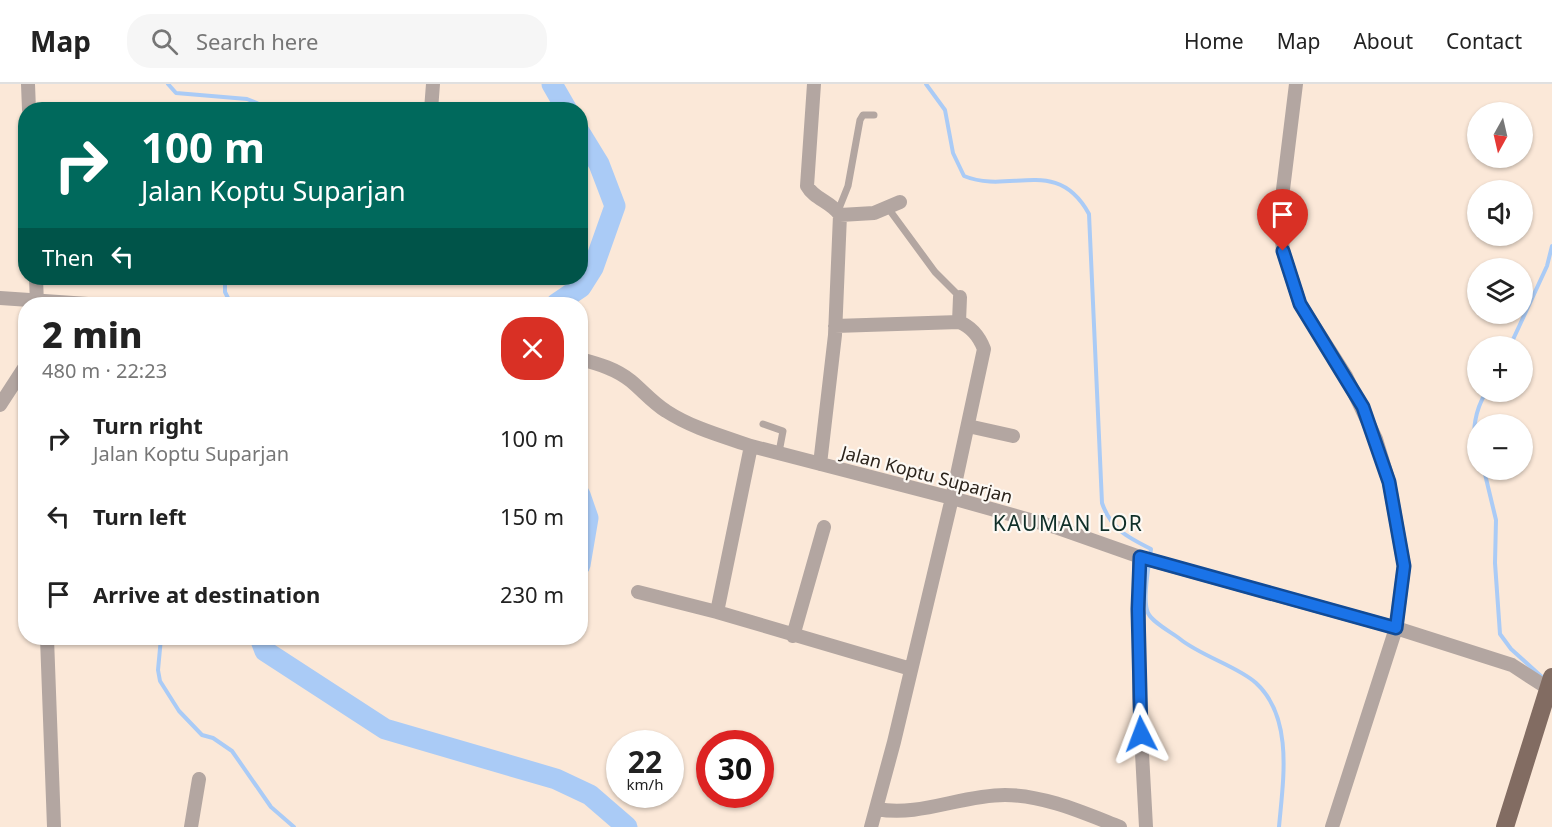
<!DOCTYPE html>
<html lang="en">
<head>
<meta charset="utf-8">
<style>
	body { margin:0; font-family:"Noto Sans",sans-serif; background:#f6f6f6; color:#222; height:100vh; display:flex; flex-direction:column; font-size:22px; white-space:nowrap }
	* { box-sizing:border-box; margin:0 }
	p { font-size:20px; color:#767676 }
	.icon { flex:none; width:33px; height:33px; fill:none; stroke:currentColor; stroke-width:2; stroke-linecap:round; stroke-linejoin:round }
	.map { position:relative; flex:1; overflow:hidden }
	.sheet { position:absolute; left:18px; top:213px; width:570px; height:348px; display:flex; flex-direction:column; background:#fff; border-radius:24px; box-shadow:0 2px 4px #0004 }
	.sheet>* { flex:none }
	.banner { position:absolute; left:18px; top:18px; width:570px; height:183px; border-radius:24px; box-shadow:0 2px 4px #0004; background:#00695c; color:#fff; overflow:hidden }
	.needle { width:39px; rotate:188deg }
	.tools { position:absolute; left:1467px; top:18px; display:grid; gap:12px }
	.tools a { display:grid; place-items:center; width:66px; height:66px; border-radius:50%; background:#fff; box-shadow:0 2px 4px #0004; font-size:30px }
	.speed { position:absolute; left:606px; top:646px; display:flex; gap:12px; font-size:30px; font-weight:700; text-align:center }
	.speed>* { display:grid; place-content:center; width:78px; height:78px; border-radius:50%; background:#fff; box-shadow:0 2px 4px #0004; line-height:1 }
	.speed small { font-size:15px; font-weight:400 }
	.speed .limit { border:9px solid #d22; background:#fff; color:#111 }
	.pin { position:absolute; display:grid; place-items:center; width:51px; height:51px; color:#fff; margin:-62px -26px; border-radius:50% 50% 50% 0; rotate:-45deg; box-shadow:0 0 6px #0007 }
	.pin .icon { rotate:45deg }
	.me { position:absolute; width:66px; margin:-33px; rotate:357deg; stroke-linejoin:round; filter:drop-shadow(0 0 4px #0008) }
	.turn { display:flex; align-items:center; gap:21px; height:126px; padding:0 24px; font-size:27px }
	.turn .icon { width:78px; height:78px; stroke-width:2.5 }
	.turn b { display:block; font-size:42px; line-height:51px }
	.then { display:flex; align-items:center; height:57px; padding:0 24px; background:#0003; gap:12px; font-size:22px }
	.round { display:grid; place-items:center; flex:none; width:63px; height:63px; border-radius:24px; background:#f6f6f6 }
	.overview { display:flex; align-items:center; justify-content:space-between; height:102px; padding:0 24px }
	h1 { font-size:36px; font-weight:800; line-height:45px }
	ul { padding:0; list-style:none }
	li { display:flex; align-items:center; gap:18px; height:78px; padding:0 24px }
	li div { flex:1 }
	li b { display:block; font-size:22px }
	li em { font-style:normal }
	header { display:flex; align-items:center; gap:36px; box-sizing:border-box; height:84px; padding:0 30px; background:#fff; border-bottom:2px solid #e0e0e0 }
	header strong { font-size:28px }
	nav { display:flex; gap:33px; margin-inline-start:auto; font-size:21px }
	.search { width:420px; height:54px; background:#f6f6f6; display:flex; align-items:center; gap:15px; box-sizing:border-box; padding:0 21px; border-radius:24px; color:#767676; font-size:22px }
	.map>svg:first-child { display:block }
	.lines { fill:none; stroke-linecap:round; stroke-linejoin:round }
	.stream { stroke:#aacbf6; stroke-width:4 }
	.river { stroke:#aacbf6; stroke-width:21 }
	.lane { stroke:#b3a6a1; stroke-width:7 }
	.street { stroke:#b3a6a1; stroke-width:14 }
	.primary { stroke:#826c62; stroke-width:18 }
	.route-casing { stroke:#114b97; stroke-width:15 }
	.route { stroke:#1a73e8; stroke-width:10 }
	.labels { text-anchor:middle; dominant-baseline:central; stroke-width:4.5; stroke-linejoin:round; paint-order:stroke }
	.street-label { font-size:18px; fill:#2b231b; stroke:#fdf9f4 }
	.quarter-label { font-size:21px; letter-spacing:1.5px; fill:#102f28; stroke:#fdf9f4 }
</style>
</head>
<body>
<header>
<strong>Map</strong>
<div class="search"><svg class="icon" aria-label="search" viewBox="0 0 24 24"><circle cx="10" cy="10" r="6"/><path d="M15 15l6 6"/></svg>Search here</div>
<nav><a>Home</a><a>Map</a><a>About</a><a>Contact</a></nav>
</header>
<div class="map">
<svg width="1552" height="743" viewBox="0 0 1552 743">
	<rect width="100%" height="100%" fill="#fbe8d8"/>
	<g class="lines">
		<path class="stream" d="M 168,0 L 176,9 L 247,15 L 257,19 L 262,26
			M 926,0 L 945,26 L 953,69 L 964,92 C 1010,111 1057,71 1089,130 L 1102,419 C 1111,445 1127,453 1151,465 C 1149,481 1142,516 1148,529 C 1153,539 1171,548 1180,555 C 1201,572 1239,583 1256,599 C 1294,634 1283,697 1279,743
			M 225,194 L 225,208 L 231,220
			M 1510,262 L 1547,182 L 1552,162
			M 1478,368 C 1470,348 1476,325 1486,308
			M 1484,386 L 1496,436 L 1495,479 L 1500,550 L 1511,565 L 1542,593
			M 161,554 L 158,586 L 160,597 L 179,627 L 202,651 L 213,654 L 232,667 L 271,723 L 294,743"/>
		<path class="river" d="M 552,0 L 567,26
			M 556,220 L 581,203 L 593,184 L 615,122 L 599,80 L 580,49
			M 580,411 L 588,434 L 580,481
			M 260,554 L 265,567 L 385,645 L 556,695 L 590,711 L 627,743"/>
		<path class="lane" d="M 888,124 L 935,188 L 960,213
			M 838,127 L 848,102 L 860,36 L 863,31 L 874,31
			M 763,340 L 783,347 L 779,368"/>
		<path class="street" d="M 28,0 L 29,26
			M 814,0 L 807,102 C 814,115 832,118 840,131 L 835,251 L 820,380
			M 1296,0 L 1280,130 L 1283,167 L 1300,220 L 1346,292 L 1376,355 L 1389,398 L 1404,482 L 1396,544 L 1332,743
			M 431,26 L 433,0
			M 840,131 L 874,129 L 900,118
			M 36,194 L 37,220
			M 0,214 L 88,220
			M 959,238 L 960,213
			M 835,242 L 959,238 C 972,243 979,252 984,265 L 952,414 L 894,658 L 871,743
			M 580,275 C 599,280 616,285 631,297 C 643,307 653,319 666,327 C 692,344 722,352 751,362 L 952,414 L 1055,443 L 1143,474 L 1396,544 L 1512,581 L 1549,605
			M 0,321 L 26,281
			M 968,342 L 1013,352
			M 751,362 L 717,528 L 911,585
			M 1139,473 L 1139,614 L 1146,743
			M 638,508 L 717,528
			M 793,552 L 824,443
			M 47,554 L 54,743
			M 877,725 C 920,733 961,711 1005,711 C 1044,711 1084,729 1120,743
			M 191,743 L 199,695"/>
		<path class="primary" d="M 1505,743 L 1552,593"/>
	</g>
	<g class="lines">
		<defs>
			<path id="route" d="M 1141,650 L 1138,525 L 1140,473 L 1396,544 L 1404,482 L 1389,398 L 1363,323 L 1300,220 L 1283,167"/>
		</defs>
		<use href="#route" class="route-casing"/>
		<use href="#route" class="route"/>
	</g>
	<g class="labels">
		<g class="street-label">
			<text transform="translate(927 390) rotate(15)">Jalan Koptu Suparjan</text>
		</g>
		<g class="quarter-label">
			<text x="1068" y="439">KAUMAN LOR</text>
		</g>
	</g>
</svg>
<div class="tools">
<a><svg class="needle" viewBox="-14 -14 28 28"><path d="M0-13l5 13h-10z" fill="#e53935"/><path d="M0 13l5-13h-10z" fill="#767676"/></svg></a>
<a><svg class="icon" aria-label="sound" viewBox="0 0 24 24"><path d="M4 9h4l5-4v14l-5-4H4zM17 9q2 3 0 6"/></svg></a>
<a><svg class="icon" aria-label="layers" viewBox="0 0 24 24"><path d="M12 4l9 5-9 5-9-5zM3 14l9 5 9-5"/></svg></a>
<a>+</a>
<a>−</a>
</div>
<div class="speed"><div>22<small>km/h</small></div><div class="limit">30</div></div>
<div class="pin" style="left:1283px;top:167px;background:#d93025"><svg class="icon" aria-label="arrive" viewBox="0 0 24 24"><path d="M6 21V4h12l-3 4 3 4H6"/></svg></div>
<svg class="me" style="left:1141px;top:650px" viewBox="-20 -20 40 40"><path d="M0-17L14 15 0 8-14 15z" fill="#1a73e8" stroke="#fff" stroke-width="4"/></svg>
<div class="banner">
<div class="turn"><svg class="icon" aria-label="right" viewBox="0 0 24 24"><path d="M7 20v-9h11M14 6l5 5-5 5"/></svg><div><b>100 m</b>Jalan Koptu Suparjan</div></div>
<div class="then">Then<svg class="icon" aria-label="left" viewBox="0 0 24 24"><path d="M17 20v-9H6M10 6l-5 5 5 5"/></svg></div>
</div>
<section class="sheet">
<div class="overview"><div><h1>2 min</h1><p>480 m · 22:23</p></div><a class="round" style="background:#d93025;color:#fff"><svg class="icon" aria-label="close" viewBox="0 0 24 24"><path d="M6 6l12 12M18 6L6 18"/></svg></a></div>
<ul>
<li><svg class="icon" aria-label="right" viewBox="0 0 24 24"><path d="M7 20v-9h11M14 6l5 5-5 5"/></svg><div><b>Turn right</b><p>Jalan Koptu Suparjan</p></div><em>100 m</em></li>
<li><svg class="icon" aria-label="left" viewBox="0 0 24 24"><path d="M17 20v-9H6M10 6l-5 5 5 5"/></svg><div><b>Turn left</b></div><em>150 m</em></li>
<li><svg class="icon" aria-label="arrive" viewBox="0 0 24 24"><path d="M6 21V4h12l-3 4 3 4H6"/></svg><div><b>Arrive at destination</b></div><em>230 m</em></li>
</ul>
</section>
</div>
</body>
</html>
